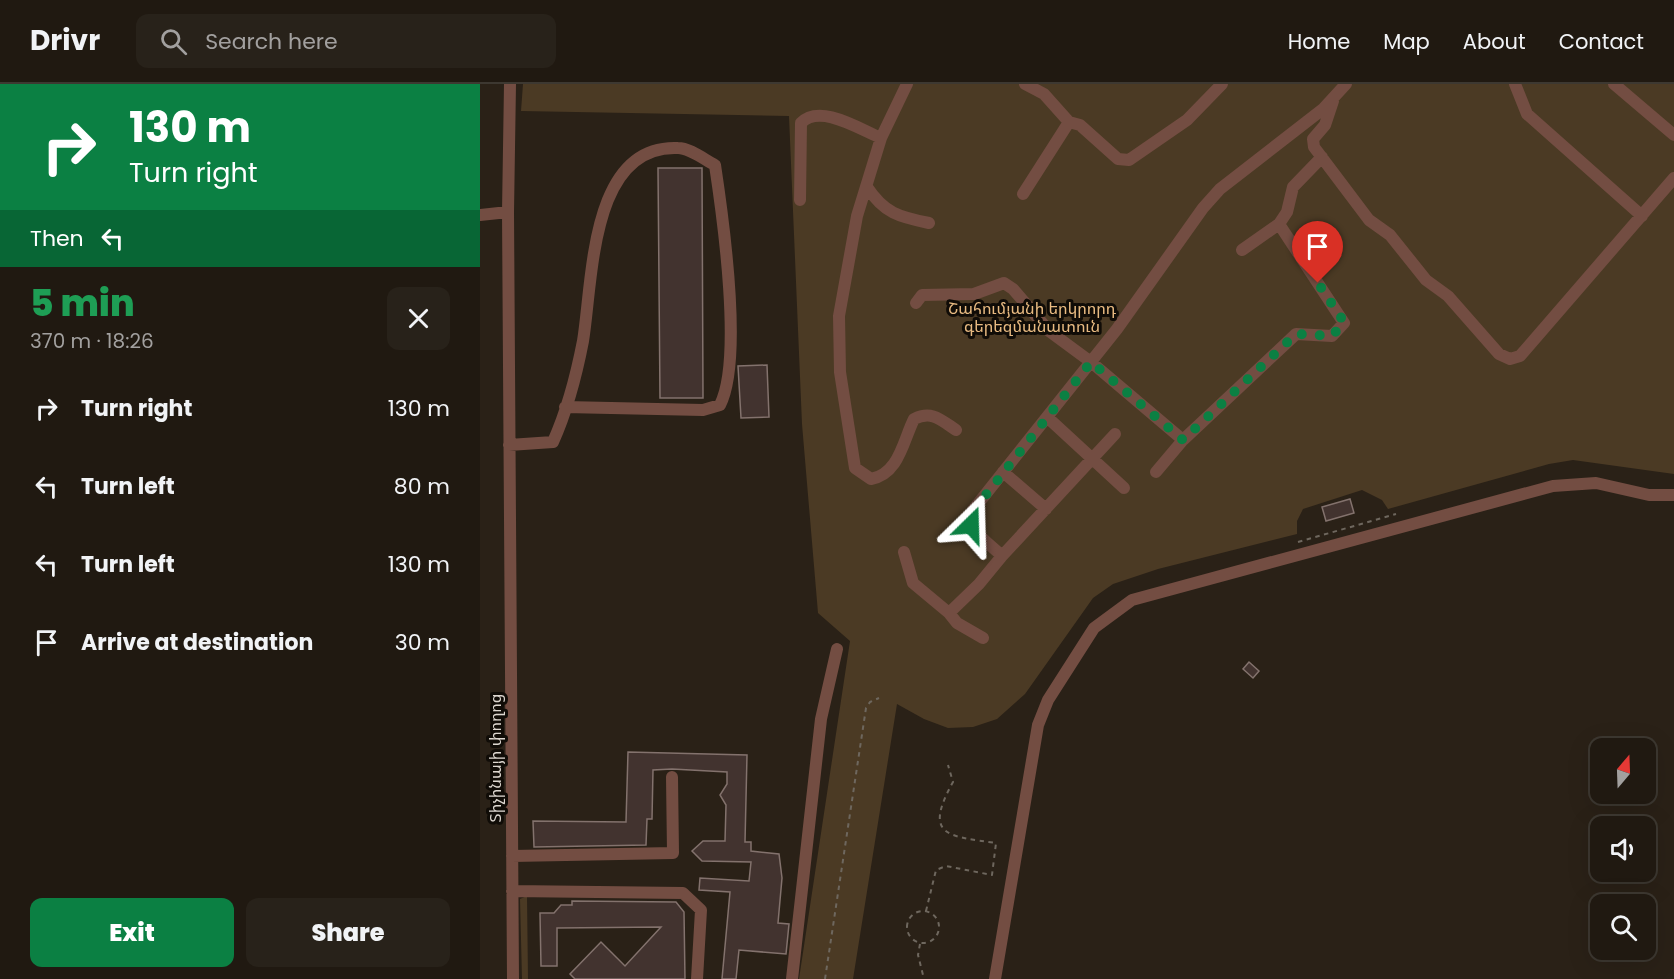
<!DOCTYPE html>
<html lang="en">
<head>
<meta charset="utf-8">
<style>
	body { margin:0; font-family:Poppins,"Noto Sans Armenian",sans-serif; background:#28221a; color:#f1f3f6; height:100vh; display:flex; flex-direction:column; font-size:22px; white-space:nowrap }
	* { box-sizing:border-box; margin:0 }
	p { font-size:20px; color:#a2a09f }
	.icon { flex:none; width:33px; height:33px; fill:none; stroke:currentColor; stroke-width:2; stroke-linecap:round; stroke-linejoin:round }
	.map { position:relative; flex:1; overflow:hidden }
	.drawer { display:flex; flex-direction:column; background:#201911; width:480px }
	.drawer>* { flex:none }
	.banner { background:#0b8043; color:#fff; overflow:hidden }
	.needle { width:39px; rotate:19deg }
	.tools { position:absolute; left:1110px; top:654px; display:grid; gap:12px }
	.tools a { display:grid; place-items:center; width:66px; height:66px; border-radius:12px; background:#201911; box-shadow:0 6px 24px #0002,0 0 0 2px #3d3831; font-size:30px }
	.pin { position:absolute; display:grid; place-items:center; width:51px; height:51px; color:#fff; margin:-62px -26px; border-radius:50% 50% 50% 0; rotate:-45deg; box-shadow:0 0 6px #0007 }
	.pin .icon { rotate:45deg }
	.me { position:absolute; width:66px; margin:-33px; rotate:22deg; stroke-linejoin:round; filter:drop-shadow(0 0 4px #0008) }
	.turn { display:flex; align-items:center; gap:21px; height:126px; padding:0 30px; font-size:27px }
	.turn .icon { width:78px; height:78px; stroke-width:2.5 }
	.turn b { display:block; font-size:42px; line-height:51px }
	.then { display:flex; align-items:center; height:57px; padding:0 30px; background:#0003; gap:12px; font-size:22px }
	.round { display:grid; place-items:center; flex:none; width:63px; height:63px; border-radius:12px; background:#28221a }
	.head { display:flex; align-items:center; justify-content:space-between; height:102px; padding:0 30px }
	h1 { font-size:36px; font-weight:800; line-height:45px; color:#1e9e55 }
	.button { display:flex; gap:12px; margin-top:auto; padding:12px 30px }
	.button a { flex:1; height:69px; border-radius:12px; background:#0b8043; color:#fff; font-size:24px; font-weight:800; line-height:69px; text-align:center }
	.button a+a { background:#28221a; color:#f1f3f6 }
	ul { padding:0; list-style:none }
	li { display:flex; align-items:center; gap:18px; height:78px; padding:0 30px }
	li div { flex:1 }
	li b { display:block; font-size:22px }
	li em { font-style:normal }
	header { display:flex; align-items:center; gap:36px; box-sizing:border-box; height:84px; padding:0 30px; background:#201911; border-bottom:2px solid #3d3831 }
	header strong { font-size:28px }
	nav { display:flex; gap:33px; margin-inline-start:auto; font-size:21px }
	.search { width:420px; height:54px; background:#28221a; display:flex; align-items:center; gap:15px; box-sizing:border-box; padding:0 21px; border-radius:12px; color:#a2a09f; font-size:22px }
	main { display:flex; flex:1; min-height:0 }
	.map>svg:first-child { display:block }
	.green { fill:#4b3a24 }
	.building { fill:#42332f; stroke:#83726d; stroke-width:1.5 }
	.lines { fill:none; stroke-linecap:round; stroke-linejoin:round }
	.path { stroke:#6e675e; stroke-width:2; stroke-dasharray:4.5 4.5; stroke-linecap:butt }
	.minor { stroke:#734d42; stroke-width:12 }
	.route { stroke:#0b8043; stroke-width:10; stroke-dasharray:0 18 }
	.labels { text-anchor:middle; dominant-baseline:central; stroke-width:6; stroke-linejoin:round; paint-order:stroke }
	.park-label { font-size:16px; fill:#e9bb82; stroke:#100c07 }
	.street-label { font-size:16px; fill:#ddd7d0; stroke:#100c07 }
</style>
</head>
<body>
<header>
<strong>Drivr</strong>
<div class="search"><svg class="icon" aria-label="search" viewBox="0 0 24 24"><circle cx="10" cy="10" r="6"/><path d="M15 15l6 6"/></svg>Search here</div>
<nav><a>Home</a><a>Map</a><a>About</a><a>Contact</a></nav>
</header>
<main>
<section class="drawer">
<div class="banner">
<div class="turn"><svg class="icon" aria-label="right" viewBox="0 0 24 24"><path d="M7 20v-9h11M14 6l5 5-5 5"/></svg><div><b>130 m</b>Turn right</div></div>
<div class="then">Then<svg class="icon" aria-label="left" viewBox="0 0 24 24"><path d="M17 20v-9H6M10 6l-5 5 5 5"/></svg></div>
</div>
<div class="head"><div><h1>5 min</h1><p>370 m · 18:26</p></div><a class="round"><svg class="icon" aria-label="close" viewBox="0 0 24 24"><path d="M6 6l12 12M18 6L6 18"/></svg></a></div>
<ul>
<li><svg class="icon" aria-label="right" viewBox="0 0 24 24"><path d="M7 20v-9h11M14 6l5 5-5 5"/></svg><div><b>Turn right</b></div><em>130 m</em></li>
<li><svg class="icon" aria-label="left" viewBox="0 0 24 24"><path d="M17 20v-9H6M10 6l-5 5 5 5"/></svg><div><b>Turn left</b></div><em>80 m</em></li>
<li><svg class="icon" aria-label="left" viewBox="0 0 24 24"><path d="M17 20v-9H6M10 6l-5 5 5 5"/></svg><div><b>Turn left</b></div><em>130 m</em></li>
<li><svg class="icon" aria-label="arrive" viewBox="0 0 24 24"><path d="M6 21V4h12l-3 4 3 4H6"/></svg><div><b>Arrive at destination</b></div><em>30 m</em></li>
</ul>
<div class="button"><a>Exit</a><a>Share</a></div>
</section>
<div class="map">
<svg width="1194" height="895" viewBox="0 0 1194 895">
	<rect width="100%" height="100%" fill="#2a2117"/>
	<path class="green" d="M 43,0 L 1194,0 L 1194,390 L 1093,376 L 1069,380 L 908,425 L 902,416 L 882,406 L 823,425 L 817,437 L 817,450 L 678,485 L 633,500 L 613,514 L 545,610 L 517,635 L 493,643 L 468,644 L 444,635 L 417,620 L 373,895 L 319,895 L 370,557 L 338,529 L 322,340 L 309,32 L 41,27 Z
		M 47,812 L 48,895 L 42,895 L 40,815 Z"/>
	<path class="building" d="M 178,84 L 222,84 L 223,314 L 180,314 Z
		M 287,281 L 289,333 L 261,334 L 258,282 Z
		M 870,415 L 874,429 L 846,437 L 842,423 Z
		M 769,578 L 779,587 L 773,594 L 763,585 Z
		M 148,668 L 267,671 L 265,758 L 271,758 L 271,767 L 299,770 L 302,794 L 298,839 L 309,840 L 306,870 L 259,866 L 256,895 L 242,895 L 250,808 L 219,806 L 220,794 L 269,797 L 271,778 L 222,777 L 212,767 L 223,757 L 245,757 L 246,721 L 240,711 L 247,700 L 247,688 L 192,685 L 173,686 L 172,735 L 167,735 L 166,761 L 54,763 L 53,737 L 146,738 Z
		M 92,817 L 196,818 L 204,828 L 205,895 L 95,895 L 90,890 L 121,858 L 145,882 L 181,843 L 77,844 L 77,882 L 61,882 L 60,829 L 74,829 L 81,821 L 92,821 Z"/>
	<g class="lines">
		<path class="path" d="M 818,458 L 916,430
			M427 843a16 16 0 1 1 32 0a16 16 0 1 1-32 0Z
			M 446,827 L 456,786 L 466,782 L 512,791 L 516,759 C 467,752 443,752 473,698 L 468,681
			M 440,860 L 438,871 L 444,895
			M 345,895 L 386,624 L 390,618 L 399,614"/>
		<path class="minor" d="M 30,0 L 28,128 L 33,895
			M 427,0 L 401,54 L 377,132 L 359,232 L 360,288 L 375,384 L 391,395 C 419,390 423,357 434,335 C 452,326 461,336 476,346
			M 545,0 L 564,10 L 589,38 L 600,41 L 638,75 L 649,76 L 707,36 L 742,0
			M 1035,0 L 1047,30 L 1162,132
			M 1134,0 L 1194,51
			M 853,17 L 845,41 L 833,55 L 834,63 L 889,136 L 910,151 L 946,196 L 968,212 L 1019,270 L 1030,275 L 1040,272 L 1194,94
			M 387,103 C 404,129 419,133 449,139
			M 543,110 L 589,38
			M 320,116 L 321,39 C 340,19 381,46 401,54
			M 0,131 L 28,128
			M 762,166 L 799,140 L 807,128 L 813,103 L 842,73
			M 436,219 L 442,211 L 494,210 L 524,199 L 533,205 L 569,247 L 611,278 L 703,356
			M 567,333 L 644,404
			M 29,361 L 73,358 C 86,329 97,288 103,257 C 113,195 110,60 198,64 C 210,64 225,76 235,81 C 243,134 263,276 240,321 L 223,326 L 85,323
			M 523,388 L 566,425
			M 676,388 L 703,356 L 816,250 L 852,252 L 864,239 L 799,140
			M 424,468 L 433,499 L 469,529 L 477,539 L 503,554
			M 522,472 C 509,459 485,445 493,426 L 637,245 L 723,124 L 740,105 L 843,25 L 866,0
			M 469,529 L 499,500 L 522,472 L 635,350
			M 32,772 L 193,769 L 192,693
			M 32,807 L 203,809 L 221,826 L 217,895
			M 312,895 L 341,635 L 357,565
			M 515,895 L 558,641 L 568,616 L 614,544 L 652,516 L 1073,402 L 1116,399 L 1169,411 L 1194,411"/>
	</g>
	<g class="lines">
		<path class="route" d="M 491,441 L 490,434 L 494,426 L 611,278 L 703,356 L 816,250 L 852,252 L 864,238 L 838,199"/>
	</g>
	<g class="labels">
		<g class="park-label">
			<text x="552" y="224">Շահումյանի երկրորդ<tspan x="552" dy="18">գերեզմանատուն</tspan></text>
		</g>
		<g class="street-label">
			<text transform="translate(15 674) rotate(-90)">Տիչինայի փողոց</text>
		</g>
	</g>
</svg>
<div class="tools">
<a><svg class="needle" viewBox="-14 -14 28 28"><path d="M0-13l5 13h-10z" fill="#e53935"/><path d="M0 13l5-13h-10z" fill="#a2a09f"/></svg></a>
<a><svg class="icon" aria-label="sound" viewBox="0 0 24 24"><path d="M4 9h4l5-4v14l-5-4H4zM17 9q2 3 0 6"/></svg></a>
<a><svg class="icon" aria-label="search" viewBox="0 0 24 24"><circle cx="10" cy="10" r="6"/><path d="M15 15l6 6"/></svg></a>
</div>
<div class="pin" style="left:838px;top:199px;background:#d93025"><svg class="icon" aria-label="arrive" viewBox="0 0 24 24"><path d="M6 21V4h12l-3 4 3 4H6"/></svg></div>
<svg class="me" style="left:491px;top:441px" viewBox="-20 -20 40 40"><path d="M0-17L14 15 0 8-14 15z" fill="#0b8043" stroke="#fff" stroke-width="4"/></svg>
</div>
</main>
</body>
</html>
